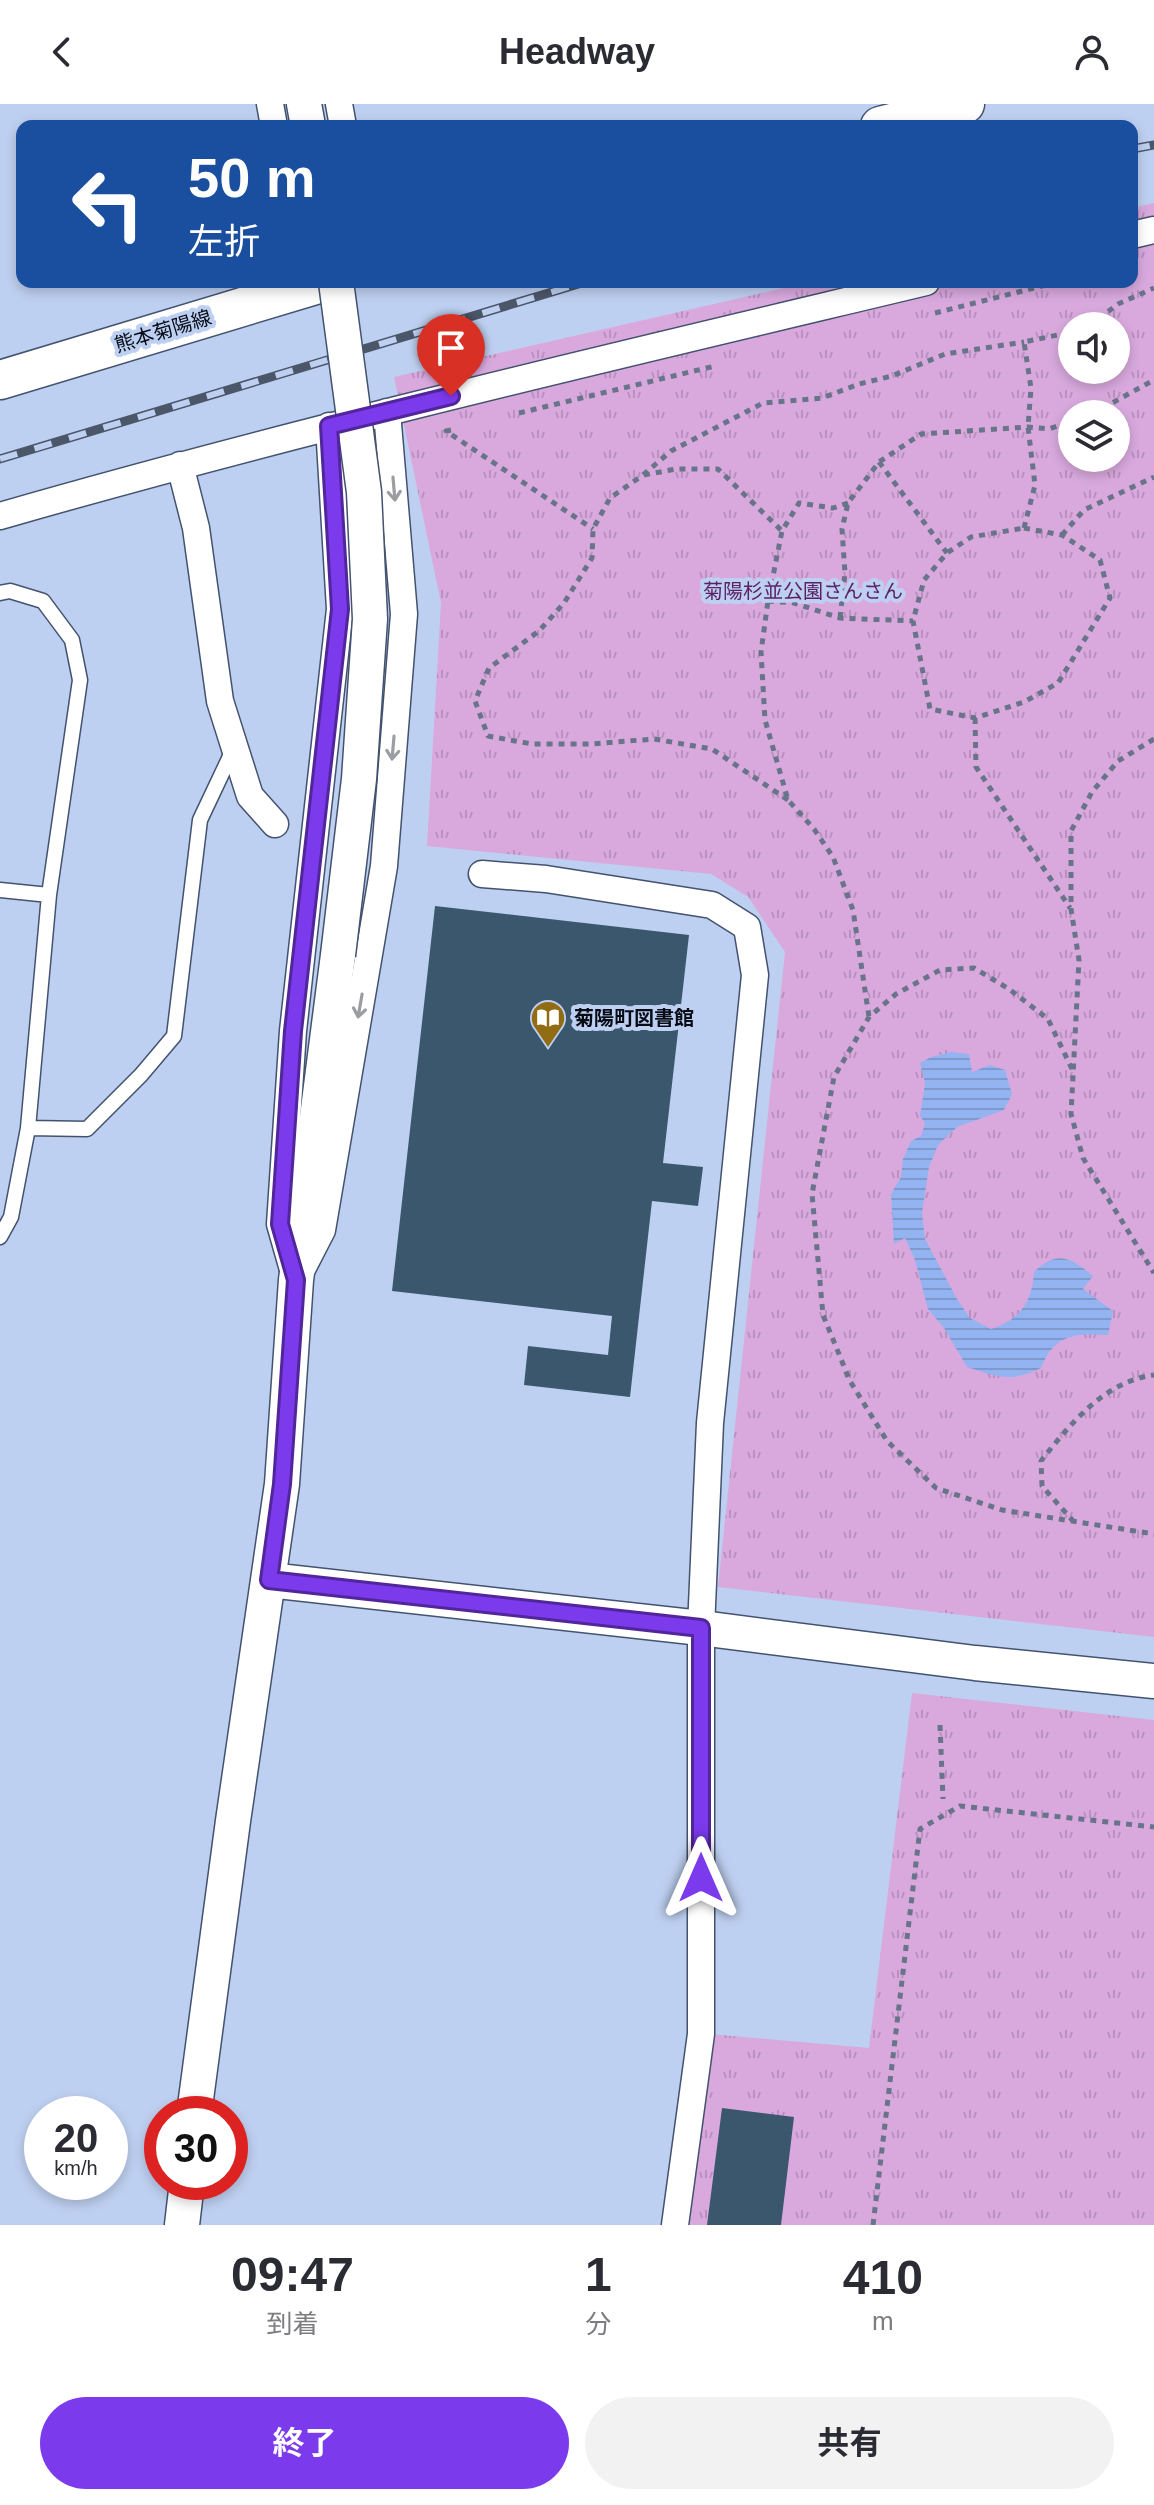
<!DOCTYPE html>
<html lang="ja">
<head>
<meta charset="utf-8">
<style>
	body { margin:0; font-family:Arial,"Noto Sans JP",sans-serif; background:#f2f2f3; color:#2b2b33; height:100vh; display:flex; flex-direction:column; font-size:30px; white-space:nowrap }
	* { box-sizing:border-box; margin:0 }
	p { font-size:26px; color:#7c7c81 }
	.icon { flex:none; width:44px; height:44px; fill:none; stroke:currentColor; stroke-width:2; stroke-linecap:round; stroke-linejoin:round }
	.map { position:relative; height:2121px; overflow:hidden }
	.drawer { display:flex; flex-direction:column; background:#fff; flex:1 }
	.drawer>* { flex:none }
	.guide { position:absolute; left:16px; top:16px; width:1122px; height:168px; border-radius:16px; box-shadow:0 4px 12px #0003; background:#1a4fa0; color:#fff; overflow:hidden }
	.fabs { position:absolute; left:1058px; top:208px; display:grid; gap:16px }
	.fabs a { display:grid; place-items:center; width:72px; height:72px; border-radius:50%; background:#fff; box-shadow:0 4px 12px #0003; font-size:40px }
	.speed { position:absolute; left:24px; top:1992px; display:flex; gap:16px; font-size:40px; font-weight:700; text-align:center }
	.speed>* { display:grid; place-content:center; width:104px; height:104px; border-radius:50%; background:#fff; box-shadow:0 4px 12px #0003; line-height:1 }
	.speed small { font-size:20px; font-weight:400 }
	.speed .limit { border:12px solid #d22; background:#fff; color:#111 }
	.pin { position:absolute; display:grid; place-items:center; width:68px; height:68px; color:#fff; margin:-82px -34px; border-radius:50% 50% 50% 0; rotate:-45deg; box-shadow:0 0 8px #0007 }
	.pin .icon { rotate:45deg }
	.me { position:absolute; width:88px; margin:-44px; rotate:0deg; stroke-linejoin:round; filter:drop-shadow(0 0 6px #0008) }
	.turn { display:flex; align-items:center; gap:28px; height:168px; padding:0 40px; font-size:36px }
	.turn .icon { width:104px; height:104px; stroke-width:2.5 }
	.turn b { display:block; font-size:56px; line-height:68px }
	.eta { display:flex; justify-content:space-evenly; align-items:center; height:136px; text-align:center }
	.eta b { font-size:48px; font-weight:700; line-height:56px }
	.button { display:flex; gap:16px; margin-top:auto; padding:16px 40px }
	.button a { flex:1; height:92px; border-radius:48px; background:#7c3aed; color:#fff; font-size:32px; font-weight:700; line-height:92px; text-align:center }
	.button a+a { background:#f2f2f3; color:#2b2b33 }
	header { display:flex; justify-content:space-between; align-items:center; height:104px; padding:0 40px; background:#fff; font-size:36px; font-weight:700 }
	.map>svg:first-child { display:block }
	.grass { fill:url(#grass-tufts); fill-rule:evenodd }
	.water { fill:url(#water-rules) }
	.building { fill:#3b576d }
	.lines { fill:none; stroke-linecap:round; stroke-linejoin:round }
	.service-casing { stroke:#43526e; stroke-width:17 }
	.minor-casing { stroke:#43526e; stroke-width:29 }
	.tertiary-casing { stroke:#43526e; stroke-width:37 }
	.secondary-casing { stroke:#43526e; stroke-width:41 }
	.path { stroke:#68748a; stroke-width:5; stroke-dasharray:6 6; stroke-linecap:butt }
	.service { stroke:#fff; stroke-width:14 }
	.minor { stroke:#fff; stroke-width:26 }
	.tertiary { stroke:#fff; stroke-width:34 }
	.secondary { stroke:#fff; stroke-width:38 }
	.rail-casing { stroke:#4c5669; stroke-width:9 }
	.rail { stroke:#bed0f1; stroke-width:6; stroke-dasharray:18; stroke-linecap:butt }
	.tertiary-bridge-casing { stroke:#43526e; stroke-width:37; stroke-linecap:butt }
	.tertiary-bridge { stroke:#fff; stroke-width:34 }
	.oneway { stroke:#9b9da2 }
	.route-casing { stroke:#51269a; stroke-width:20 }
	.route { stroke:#7c3aed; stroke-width:14 }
	.labels { text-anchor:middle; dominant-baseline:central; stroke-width:8; stroke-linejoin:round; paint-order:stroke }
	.street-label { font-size:20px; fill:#060b16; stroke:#bed0f1 }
	.park-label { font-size:20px; fill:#5b1f63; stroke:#bed0f1 }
	.poi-label { font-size:20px; font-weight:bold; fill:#060b16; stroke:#bed0f1; text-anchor:start }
</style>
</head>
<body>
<header><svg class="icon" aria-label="back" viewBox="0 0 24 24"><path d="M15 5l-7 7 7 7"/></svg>Headway<svg class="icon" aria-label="person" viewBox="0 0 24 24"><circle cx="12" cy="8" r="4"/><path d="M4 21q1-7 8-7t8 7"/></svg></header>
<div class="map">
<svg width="1154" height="2121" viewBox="0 0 1154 2121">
	<defs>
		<pattern id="grass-tufts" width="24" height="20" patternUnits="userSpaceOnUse" patternTransform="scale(2)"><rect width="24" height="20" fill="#d9a9de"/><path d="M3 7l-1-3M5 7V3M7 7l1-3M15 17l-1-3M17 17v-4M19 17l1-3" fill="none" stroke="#b990be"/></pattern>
		<pattern id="water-rules" width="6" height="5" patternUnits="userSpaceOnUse" patternTransform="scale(2)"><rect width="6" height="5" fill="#94b3f1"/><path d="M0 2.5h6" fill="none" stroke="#7e99ce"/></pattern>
	</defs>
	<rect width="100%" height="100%" fill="#bed0f1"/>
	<path class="grass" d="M 1154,99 L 1154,1533 L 718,1483 L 785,848 L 748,793 L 711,770 L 427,742 L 441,499 L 394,273 L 810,178 L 1132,178 L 1132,104 ZM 1072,222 L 1116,222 L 1116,266 L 1072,266 ZM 1072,310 L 1116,310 L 1116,354 L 1072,354 Z
		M 912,1589 L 1154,1616 L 1154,2121 L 690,2121 L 710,1930 L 869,1944 Z"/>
	<path class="water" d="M 951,948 L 969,950 L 972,968 L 990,961 L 1005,966 L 1012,990 L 1004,1006 L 957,1023 L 938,1041 L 929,1063 L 922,1109 L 925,1135 L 957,1195 L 970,1214 L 991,1225 C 1020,1215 1032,1199 1034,1168 C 1058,1145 1071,1154 1093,1172 L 1083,1185 L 1113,1207 L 1108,1231 C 1075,1229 1054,1230 1041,1264 C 1010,1279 998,1273 967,1263 L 944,1224 L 928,1205 L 915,1156 L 905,1134 L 894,1140 L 891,1090 L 901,1073 L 903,1055 L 911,1037 L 921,1032 L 925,1019 L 920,1012 L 925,979 L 920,959 L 931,953 Z"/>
	<path class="building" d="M 435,802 L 689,831 L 663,1059 L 703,1063 L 698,1102 L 652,1097 L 630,1293 L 524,1281 L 528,1242 L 608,1251 L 612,1212 L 392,1187 Z
		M 722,2004 L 794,2013 L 781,2121 L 707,2121 Z"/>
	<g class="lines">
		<defs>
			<path id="service" d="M 0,489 L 10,487 L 43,497 L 72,536 L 80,576 L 49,791 L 28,1024 L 11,1113 L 0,1133
				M 0,786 L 49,791
				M 28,1024 L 87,1025 L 141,971 L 174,932 L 200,716 L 234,644"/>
			<path id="minor" d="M 270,0 L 274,22
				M 339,0 L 343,22
				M 1132,131 L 1154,126
				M 180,361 L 196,424 L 220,597 L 250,692 L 275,720
				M 0,412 C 306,324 616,252 926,178
				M 482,770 L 546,775 L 712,801 L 747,823 L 755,871 L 710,1319 L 701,1524 L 701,1930 L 675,2121
				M 303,1163 L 322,1126 L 384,762 L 404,510 L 387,308
				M 294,1169 L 280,1120 L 293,927 L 340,505 L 329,322"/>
			<path id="tertiary" d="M 304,0 L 308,22
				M 269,1476 L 701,1524 L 975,1559 L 1154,1577
				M 194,2010 L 233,1717 L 282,1380 L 296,1176 L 338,851
				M 182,2121 L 187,2078"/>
			<path id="secondary" d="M 880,22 L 965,0
				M 0,276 L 325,178"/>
		</defs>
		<use href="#service" class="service-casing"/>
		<use href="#minor" class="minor-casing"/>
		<use href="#tertiary" class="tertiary-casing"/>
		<use href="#secondary" class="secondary-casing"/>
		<path class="path" d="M 935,209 L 1058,178
			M 1089,222 L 1118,200 L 1154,184
			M 519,309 L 715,262
			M 1092,310 L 1154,276
			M 451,326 L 446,327 L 593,425
			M 879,358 L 947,449
			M 644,371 L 676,365 L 718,365 L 782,427
			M 848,399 L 833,404 L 799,399 L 782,427 L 768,497 L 761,548 L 765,616 L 788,696 L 814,725 L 833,753 L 853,806 L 869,913
			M 1024,424 L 1062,431 L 1100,456 L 1110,494 L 1058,579 L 1024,598 L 975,614 L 930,605 L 913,517 L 924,476 L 947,449 L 971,433 Z
			M 1024,424 L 1035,381 L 1028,323 L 1031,284 L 1024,238 L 1072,228
			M 1062,431 L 1084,406 L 1154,373
			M 768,497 L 794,499 L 840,514 L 913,517
			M 840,514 L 845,469 L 842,425 L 848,399 L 879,358 L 921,330 L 1028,323 L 1049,325 L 1072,317
			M 975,614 L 976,663 L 1070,804
			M 1154,635 L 1118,657 L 1092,688 L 1071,727 L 1071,805 L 1079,856 L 1071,1010 L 1083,1054 L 1154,1169
			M 788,696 L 712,645 L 654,635 L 590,640 L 532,640 L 488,632 L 475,597 L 489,564 L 539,527 L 564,499 L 592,454 L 593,425 L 610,394 L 643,371 L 671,347 L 763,299 L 822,294 L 859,280 L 892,272 L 945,250 L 1024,238
			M 1072,965 L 1048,915 L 1009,885 L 974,864 L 940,866 L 896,890 L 869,913 L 834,973 L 812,1090 L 823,1211 L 850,1277 L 887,1337 L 936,1384 L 1002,1406 L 1154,1430
			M 1074,1418 L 1042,1382 L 1041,1357 C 1070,1320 1105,1277 1154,1271
			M 940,1621 L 943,1695
			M 873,2121 L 920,1725 L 960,1702 L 1154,1723"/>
		<use href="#service" class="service"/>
		<use href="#minor" class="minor"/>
		<use href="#tertiary" class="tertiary"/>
		<use href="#secondary" class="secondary"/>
		<defs>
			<path id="rail" d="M 1132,45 L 1154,41
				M 0,355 L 585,178"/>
		</defs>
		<use href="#rail" class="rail-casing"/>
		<use href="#rail" class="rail"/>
		<defs>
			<path id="tertiary-bridge" d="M 336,178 L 364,388 L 370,515 L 359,675 L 338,851"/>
		</defs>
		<use href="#tertiary-bridge" class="tertiary-bridge-casing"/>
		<use href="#tertiary-bridge" class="tertiary-bridge"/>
	</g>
	<defs><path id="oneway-shaft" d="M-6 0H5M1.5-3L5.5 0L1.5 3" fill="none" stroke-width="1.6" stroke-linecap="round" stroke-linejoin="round" transform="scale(2)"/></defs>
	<g class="oneway">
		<use href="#oneway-shaft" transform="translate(394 385) rotate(85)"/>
		<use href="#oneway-shaft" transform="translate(393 644) rotate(95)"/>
		<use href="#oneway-shaft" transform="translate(360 902) rotate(100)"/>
	</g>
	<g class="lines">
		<defs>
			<path id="route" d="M 451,292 L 329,322 L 340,505 L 293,927 L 280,1120 L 296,1176 L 282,1380 L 269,1476 L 701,1524 L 701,1774"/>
		</defs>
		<use href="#route" class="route-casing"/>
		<use href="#route" class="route"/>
	</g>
	<defs>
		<symbol id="library-pin" viewBox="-11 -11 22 30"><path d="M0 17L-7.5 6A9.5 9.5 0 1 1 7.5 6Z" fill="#916c13" stroke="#bed0f1"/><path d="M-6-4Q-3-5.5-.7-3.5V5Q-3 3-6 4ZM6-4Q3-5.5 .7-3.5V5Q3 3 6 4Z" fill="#fff"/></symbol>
	</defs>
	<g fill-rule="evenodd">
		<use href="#library-pin" x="528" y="894" width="40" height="54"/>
	</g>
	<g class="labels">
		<g class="street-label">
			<text transform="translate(163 227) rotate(-17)">熊本菊陽線</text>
		</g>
		<g class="park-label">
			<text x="803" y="487">菊陽杉並公園さんさん</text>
		</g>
		<g class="poi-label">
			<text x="574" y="914">菊陽町図書館</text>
		</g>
	</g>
</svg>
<div class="fabs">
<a><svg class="icon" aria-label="sound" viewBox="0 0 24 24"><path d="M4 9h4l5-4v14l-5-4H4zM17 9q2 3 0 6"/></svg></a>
<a><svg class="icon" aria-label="layers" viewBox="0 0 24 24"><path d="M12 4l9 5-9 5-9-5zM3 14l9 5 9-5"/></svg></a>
</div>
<div class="speed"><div>20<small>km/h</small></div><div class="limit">30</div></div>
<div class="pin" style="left:451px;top:292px;background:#d93025"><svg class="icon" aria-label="arrive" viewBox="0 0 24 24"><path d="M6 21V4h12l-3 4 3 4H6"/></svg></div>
<svg class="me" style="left:701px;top:1774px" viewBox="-20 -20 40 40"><path d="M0-17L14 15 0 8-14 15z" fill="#7c3aed" stroke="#fff" stroke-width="4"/></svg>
<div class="guide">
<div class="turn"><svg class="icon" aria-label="left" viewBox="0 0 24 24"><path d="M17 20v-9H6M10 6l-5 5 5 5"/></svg><div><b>50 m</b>左折</div></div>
</div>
</div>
<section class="drawer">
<div class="eta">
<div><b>09:47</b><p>到着</p></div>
<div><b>1</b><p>分</p></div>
<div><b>410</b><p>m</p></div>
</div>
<div class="button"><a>終了</a><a>共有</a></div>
</section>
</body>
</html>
